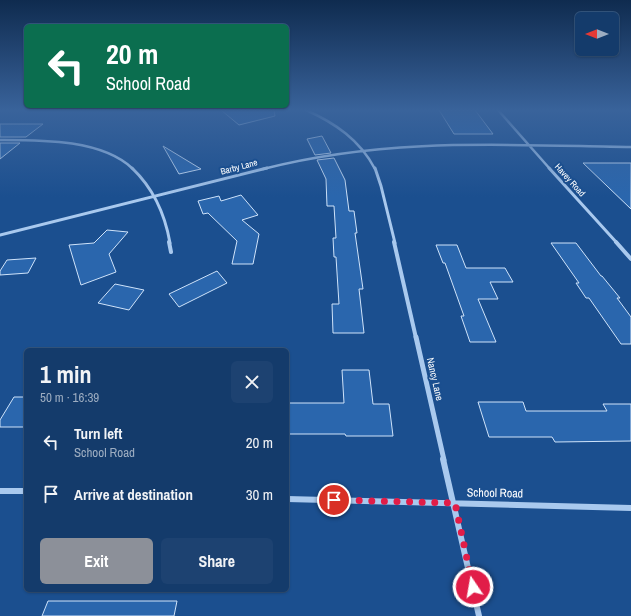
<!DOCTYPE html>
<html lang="en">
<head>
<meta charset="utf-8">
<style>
	body { margin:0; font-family:"Archivo Narrow",sans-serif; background:#1d4271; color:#f1f3f6; height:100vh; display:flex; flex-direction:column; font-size:15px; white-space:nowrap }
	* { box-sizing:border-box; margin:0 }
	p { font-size:13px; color:#9dadc1 }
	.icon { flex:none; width:22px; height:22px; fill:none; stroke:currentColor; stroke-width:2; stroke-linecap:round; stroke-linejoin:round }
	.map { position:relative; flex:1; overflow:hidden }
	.panel { position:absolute; left:24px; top:348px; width:265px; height:244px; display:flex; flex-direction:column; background:#143b6b; border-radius:6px; box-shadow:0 1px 3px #0004,0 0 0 1px #33557e }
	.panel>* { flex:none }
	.top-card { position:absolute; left:24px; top:24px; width:265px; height:84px; border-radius:6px; box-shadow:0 1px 3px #0004,0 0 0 1px #33557e; background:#0b6e4f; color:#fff; overflow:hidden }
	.needle { width:26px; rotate:270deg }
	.fabs { position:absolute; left:575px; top:12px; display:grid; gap:8px }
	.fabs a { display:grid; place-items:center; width:44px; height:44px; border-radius:6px; background:#143b6b; box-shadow:0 1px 3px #0004,0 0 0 1px #33557e; font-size:20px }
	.pin { position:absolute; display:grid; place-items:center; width:34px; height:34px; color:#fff; margin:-17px; border:2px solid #fff; border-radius:50%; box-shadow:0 1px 4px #0007 }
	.me { position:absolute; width:44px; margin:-22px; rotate:348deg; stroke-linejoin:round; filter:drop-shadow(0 0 3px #0008) }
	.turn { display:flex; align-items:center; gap:14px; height:84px; padding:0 16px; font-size:18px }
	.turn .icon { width:52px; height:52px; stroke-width:2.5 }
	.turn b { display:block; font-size:28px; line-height:34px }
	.round { display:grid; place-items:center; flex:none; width:42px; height:42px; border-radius:6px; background:#1d4271 }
	.overview { display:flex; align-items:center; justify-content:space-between; height:68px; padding:0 16px }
	h1 { font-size:24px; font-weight:700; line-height:30px }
	.action { display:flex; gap:8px; margin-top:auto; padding:8px 16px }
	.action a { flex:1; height:46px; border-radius:6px; background:#8c9099; color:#fff; font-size:16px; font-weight:700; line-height:46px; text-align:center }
	.action a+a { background:#1d4271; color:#f1f3f6 }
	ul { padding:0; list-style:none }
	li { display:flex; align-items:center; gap:12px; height:52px; padding:0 16px }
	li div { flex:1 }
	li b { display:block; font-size:15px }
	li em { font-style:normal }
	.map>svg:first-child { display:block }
	.building { fill:#2a66ad; stroke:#cfe3fa }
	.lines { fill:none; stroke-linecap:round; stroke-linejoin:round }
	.street-far4 { stroke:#a9c9ee; stroke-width:2.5 }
	.street-far3 { stroke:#a9c9ee; stroke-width:3 }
	.street-far2 { stroke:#a9c9ee; stroke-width:4 }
	.street-far1 { stroke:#a9c9ee; stroke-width:5 }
	.street { stroke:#a9c9ee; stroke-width:6 }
	.route { stroke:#e11d48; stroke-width:7; stroke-dasharray:0 12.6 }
	.labels { text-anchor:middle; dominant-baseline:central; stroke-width:4; stroke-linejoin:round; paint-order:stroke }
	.far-street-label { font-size:9px; fill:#fff; stroke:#1b4f8f }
	.street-label { font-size:10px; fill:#fff; stroke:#1b4f8f }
	.near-street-label { font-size:12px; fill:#fff; stroke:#1b4f8f }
</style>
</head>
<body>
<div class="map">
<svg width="631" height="616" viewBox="0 0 631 616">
	<rect width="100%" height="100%" fill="#1b4f8f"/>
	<path class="building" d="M 221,110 L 274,110 L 275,116 L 239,125 Z
		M 439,110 L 475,110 L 493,134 L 454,134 Z
		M 0,124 L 43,124 L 26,137 L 0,137 Z
		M 322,136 L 331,153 L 315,155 L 307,139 Z
		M 0,143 L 20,143 L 0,159 Z
		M 163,146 L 201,169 L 179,174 Z
		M 334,158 L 345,180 L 349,211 L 354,211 L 357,233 L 355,233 L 363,289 L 359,289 L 364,333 L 333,333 L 332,304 L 339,304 L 336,257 L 334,257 L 333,238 L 336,238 L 334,206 L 327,206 L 326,179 L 317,160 Z
		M 583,163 L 631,163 L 631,209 Z
		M 241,195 L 258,215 L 242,220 L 259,234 L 253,264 L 232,264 L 237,241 L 208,213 L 203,214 L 198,201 L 219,196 L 221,201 Z
		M 107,230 L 128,232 L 109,254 L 116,272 L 81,285 L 69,245 L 94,243 Z
		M 551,243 L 576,243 L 601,276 L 602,276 L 620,298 L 617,298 L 631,317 L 631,344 L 621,344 L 589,298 L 586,298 L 576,283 L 579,283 Z
		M 436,245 L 457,245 L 466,268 L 505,268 L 513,282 L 490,282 L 498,299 L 478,299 L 496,342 L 470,342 L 461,316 L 464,316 L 445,263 L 443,263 Z
		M 36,258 L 28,273 L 0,275 L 0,271 L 7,260 Z
		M 217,271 L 227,283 L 179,307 L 169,294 Z
		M 115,284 L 144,290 L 129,310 L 98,303 Z
		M 342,370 L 369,370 L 373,404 L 389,404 L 393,436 L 346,436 L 345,434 L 287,434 L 287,403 L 344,403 Z
		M 14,397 L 26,397 L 26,427 L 0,427 L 0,420 Z
		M 478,402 L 523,402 L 526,411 L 607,411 L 603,404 L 631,404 L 631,441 L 555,442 L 552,437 L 489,437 Z
		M 48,601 L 177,601 L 174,616 L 42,616 Z"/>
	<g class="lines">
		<path class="street-far4" d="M 306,110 C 335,123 360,140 375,169
			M 498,110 L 550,169
			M 0,140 C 40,140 102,139 133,169
			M 263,169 C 387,137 505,145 631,147"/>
		<path class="street-far3" d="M 132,168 C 153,188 165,214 170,243
			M 375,168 L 381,186 L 395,243
			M 549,168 L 617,243
			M 0,235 L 267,168"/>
		<path class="street-far2" d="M 169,242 L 171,252
			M 394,242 L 416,338
			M 616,242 L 631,259"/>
		<path class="street-far1" d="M 416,337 L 444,460"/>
		<path class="street" d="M 443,459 L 479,616
			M 0,491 L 26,491
			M 287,499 L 631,508"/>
	</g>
	<linearGradient id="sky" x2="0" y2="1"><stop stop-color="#0f2b4f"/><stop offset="0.56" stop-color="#39639b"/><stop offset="1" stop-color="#39639b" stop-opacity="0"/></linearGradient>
	<rect width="631" height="197" fill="url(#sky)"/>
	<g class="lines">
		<path class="route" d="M 334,500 L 455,503 L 473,587"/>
	</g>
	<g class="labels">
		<g class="far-street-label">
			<text transform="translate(239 167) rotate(-15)">Barby Lane</text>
			<text transform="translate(570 180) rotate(48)">Havey Road</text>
		</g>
		<g class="street-label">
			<text transform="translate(435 379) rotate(77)">Nancy Lane</text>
		</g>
		<g class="near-street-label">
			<text transform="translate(495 493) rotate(1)">School Road</text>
		</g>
	</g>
</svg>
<div class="fabs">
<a><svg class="needle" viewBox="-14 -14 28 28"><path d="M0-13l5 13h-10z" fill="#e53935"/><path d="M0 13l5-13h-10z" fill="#9dadc1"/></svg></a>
</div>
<div class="pin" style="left:334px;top:500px;background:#d93025"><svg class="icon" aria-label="arrive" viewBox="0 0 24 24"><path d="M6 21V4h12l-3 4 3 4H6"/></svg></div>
<svg class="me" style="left:473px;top:587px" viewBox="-20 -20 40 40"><circle r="17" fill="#e11d48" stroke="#fff" stroke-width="3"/><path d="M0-11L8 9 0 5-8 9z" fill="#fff"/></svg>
<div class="top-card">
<div class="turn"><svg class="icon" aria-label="left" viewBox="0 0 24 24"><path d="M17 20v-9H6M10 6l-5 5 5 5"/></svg><div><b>20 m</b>School Road</div></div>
</div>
<section class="panel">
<div class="overview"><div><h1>1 min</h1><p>50 m · 16:39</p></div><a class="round"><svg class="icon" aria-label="close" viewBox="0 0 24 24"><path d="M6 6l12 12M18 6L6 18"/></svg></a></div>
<ul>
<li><svg class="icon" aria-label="left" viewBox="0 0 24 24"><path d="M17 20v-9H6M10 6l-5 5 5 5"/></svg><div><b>Turn left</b><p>School Road</p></div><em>20 m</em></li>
<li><svg class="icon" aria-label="arrive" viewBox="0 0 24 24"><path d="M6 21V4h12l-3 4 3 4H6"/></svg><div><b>Arrive at destination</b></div><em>30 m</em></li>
</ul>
<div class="action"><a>Exit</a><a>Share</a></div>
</section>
</div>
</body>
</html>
